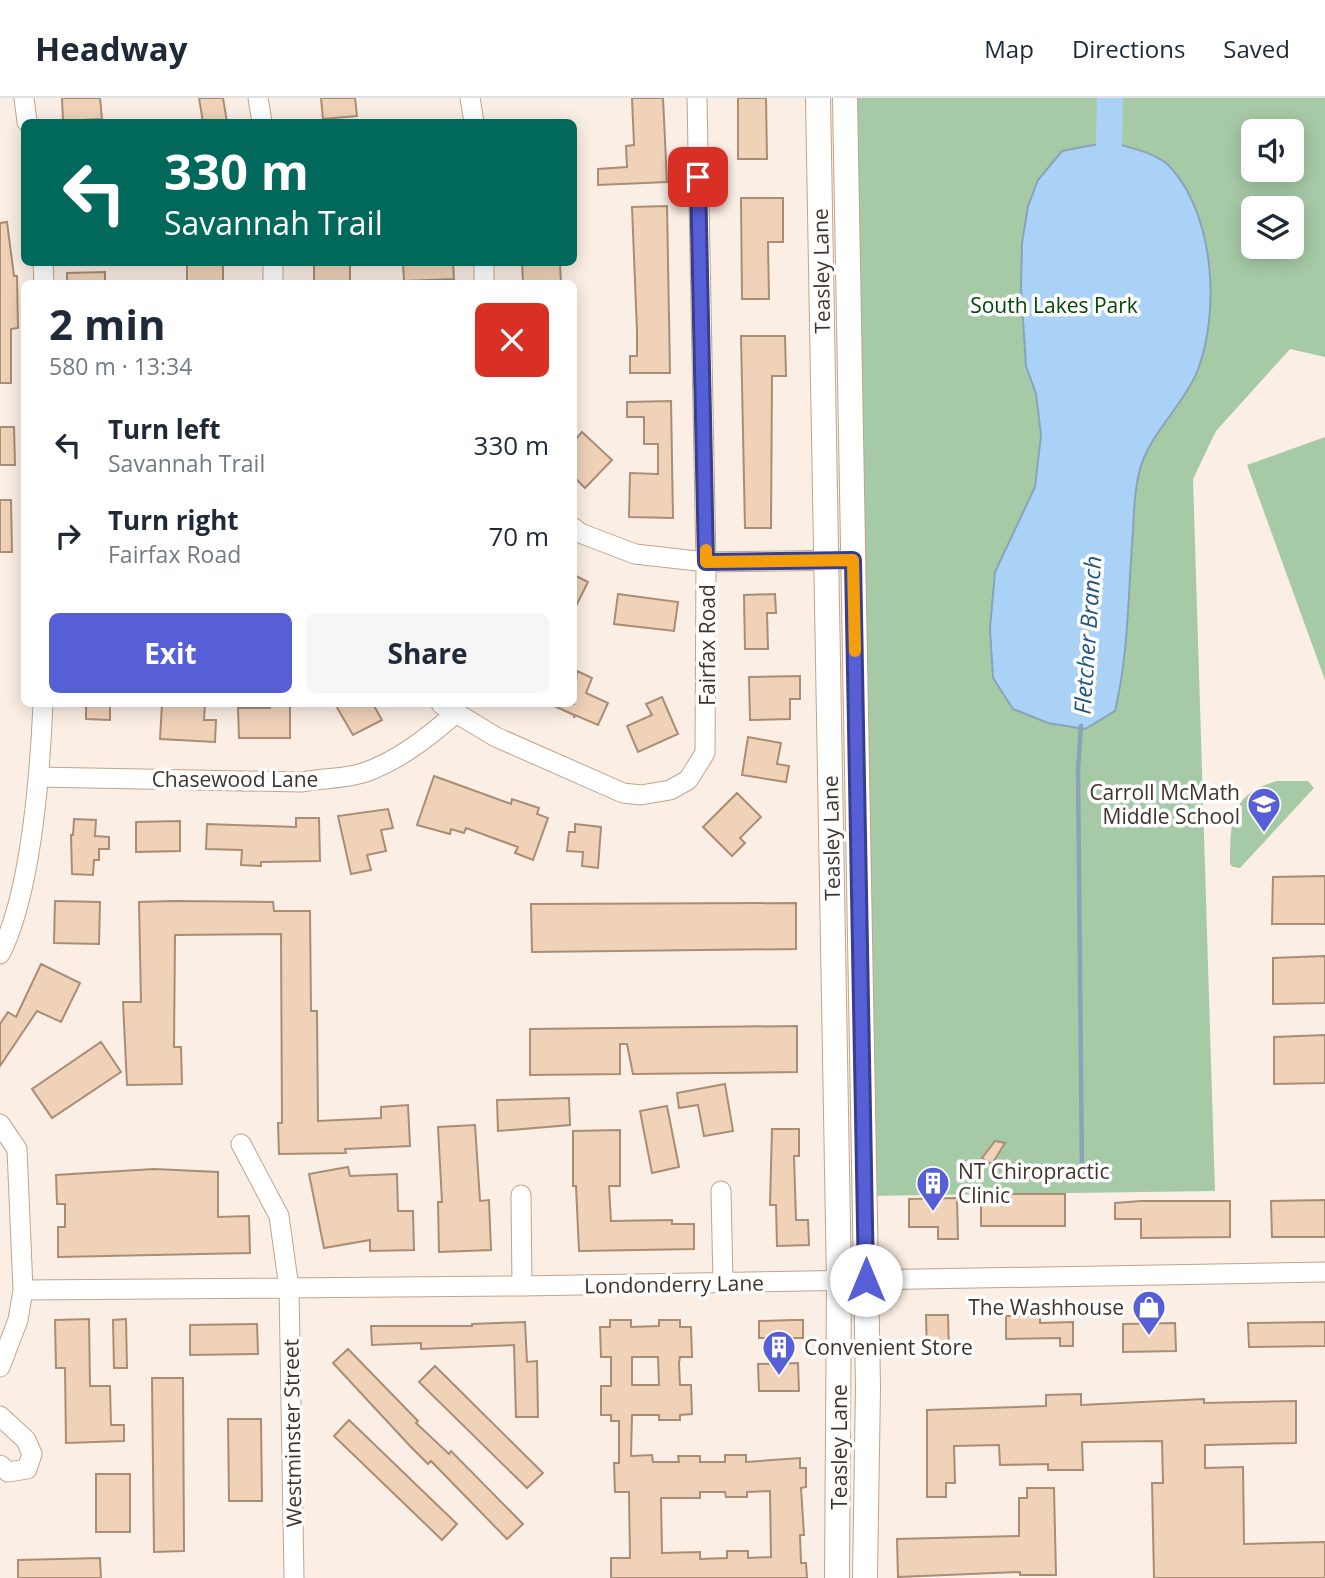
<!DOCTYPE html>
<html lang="en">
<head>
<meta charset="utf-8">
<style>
	body { margin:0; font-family:"Open Sans",sans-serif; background:#f6f6f7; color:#1f2937; height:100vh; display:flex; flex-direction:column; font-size:26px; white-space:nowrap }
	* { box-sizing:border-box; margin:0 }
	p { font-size:23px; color:#747a83 }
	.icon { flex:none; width:38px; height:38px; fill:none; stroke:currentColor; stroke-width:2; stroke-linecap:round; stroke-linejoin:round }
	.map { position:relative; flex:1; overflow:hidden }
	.drawer { position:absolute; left:21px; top:182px; width:556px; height:427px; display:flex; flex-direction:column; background:#fff; border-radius:10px; box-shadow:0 4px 18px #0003 }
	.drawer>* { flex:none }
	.hud { position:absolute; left:21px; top:21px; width:556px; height:147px; border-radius:10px; box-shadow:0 4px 18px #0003; background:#00695c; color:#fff; overflow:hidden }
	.buttons { position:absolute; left:1241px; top:21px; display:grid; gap:14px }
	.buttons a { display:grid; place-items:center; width:63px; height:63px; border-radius:10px; background:#fff; box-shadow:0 4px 18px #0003; font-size:35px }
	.pin { position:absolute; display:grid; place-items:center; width:60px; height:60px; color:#fff; margin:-30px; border-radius:14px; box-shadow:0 4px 10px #0006 }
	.me { position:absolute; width:77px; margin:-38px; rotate:0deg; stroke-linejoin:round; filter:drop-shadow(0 0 5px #0008) }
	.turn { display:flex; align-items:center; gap:24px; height:147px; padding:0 28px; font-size:32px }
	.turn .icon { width:91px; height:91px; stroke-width:2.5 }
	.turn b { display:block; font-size:49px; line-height:60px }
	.round { display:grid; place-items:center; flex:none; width:74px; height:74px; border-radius:10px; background:#f6f6f7 }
	.head { display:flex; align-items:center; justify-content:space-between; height:119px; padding:0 28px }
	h1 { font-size:42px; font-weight:700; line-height:52px }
	.primary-button { display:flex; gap:14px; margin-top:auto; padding:14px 28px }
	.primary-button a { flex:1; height:80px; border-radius:10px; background:#565fd6; color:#fff; font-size:28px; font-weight:700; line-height:80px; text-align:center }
	.primary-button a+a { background:#f6f6f7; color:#1f2937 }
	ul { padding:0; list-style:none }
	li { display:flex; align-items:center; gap:21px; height:91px; padding:0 28px }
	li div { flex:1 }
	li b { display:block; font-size:26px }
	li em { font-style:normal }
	header { display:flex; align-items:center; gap:42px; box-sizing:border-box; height:98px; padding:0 35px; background:#fff; border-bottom:2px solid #e0e1e3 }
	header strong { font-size:33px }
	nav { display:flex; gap:38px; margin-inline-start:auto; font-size:24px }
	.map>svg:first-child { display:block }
	.green { fill:#a7caa6; fill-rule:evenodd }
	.water { fill:#aad2f6; stroke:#8aa3b9; stroke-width:2 }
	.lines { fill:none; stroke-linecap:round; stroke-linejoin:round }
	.stream { stroke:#8aa3b9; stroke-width:4.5 }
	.river { stroke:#aad2f6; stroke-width:26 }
	.building { fill:#f0d2b9; stroke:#a98d75; stroke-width:2; fill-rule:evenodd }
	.minor-casing { stroke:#c1a48c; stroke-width:21 }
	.major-casing { stroke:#c1a48c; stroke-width:26 }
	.minor { stroke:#fff; stroke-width:19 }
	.major { stroke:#fff; stroke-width:24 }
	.route-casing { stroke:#383e8b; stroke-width:18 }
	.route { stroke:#565fd6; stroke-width:12 }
	.slow { stroke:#f59e0b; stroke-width:12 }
	.labels { text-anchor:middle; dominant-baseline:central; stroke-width:7; stroke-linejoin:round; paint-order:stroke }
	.street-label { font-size:21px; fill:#40342a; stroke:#fefefe }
	.park-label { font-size:21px; fill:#004708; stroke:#fefefe }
	.poi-label { font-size:21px; fill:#40342a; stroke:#fefefe; text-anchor:end }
	.water-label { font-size:23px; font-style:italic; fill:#1e547f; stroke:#fefefe }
</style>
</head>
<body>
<header>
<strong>Headway</strong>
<nav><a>Map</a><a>Directions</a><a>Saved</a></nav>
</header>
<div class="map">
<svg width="1325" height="1480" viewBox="0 0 1325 1480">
	<rect width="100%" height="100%" fill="#fbeee4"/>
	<path class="green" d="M 844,0 L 1325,0 L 1325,259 L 1290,251 L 1216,333 L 1193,381 L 1215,1093 L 865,1098 ZM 1253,33 L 1292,33 L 1292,72 L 1253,72 ZM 1253,110 L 1292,110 L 1292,149 L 1253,149 Z
		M 1325,339 L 1325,582 L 1247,367 Z
		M 1277,683 L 1308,683 L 1314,690 L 1240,770 L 1233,769 L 1230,766 C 1231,722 1229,697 1277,683 Z"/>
	<path class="water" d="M 1109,44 C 1128,49 1159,55 1172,71 C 1215,120 1220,216 1197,274 C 1182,310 1148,336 1139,375 C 1134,395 1134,413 1133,433 C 1128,494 1129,554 1115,613 L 1085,631 L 1048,625 L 1013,611 L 993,580 L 990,531 L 995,474 L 1035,389 L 1041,337 L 1036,296 L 1026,268 L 1021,190 L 1022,145 L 1028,108 L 1038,82 L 1062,53 Z"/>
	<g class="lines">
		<path class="stream" d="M 1081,628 L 1078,672 L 1082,1075"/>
		<path class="river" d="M 1109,44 L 1110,0"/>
	</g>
	<path class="building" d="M 62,0 L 100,0 L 102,21 L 63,23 Z
		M 199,0 L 223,0 L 227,24 L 203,24 Z
		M 321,0 L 355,0 L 357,18 L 323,21 Z
		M 632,0 L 663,0 L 667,84 L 598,87 L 598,71 L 627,69 L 626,48 L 634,47 Z
		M 738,0 L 766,0 L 767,61 L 738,61 Z
		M 741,100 L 783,100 L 783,144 L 768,144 L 769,201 L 742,201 Z
		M 667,108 L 670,275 L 630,275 L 630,258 L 637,258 L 637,233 L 632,109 Z
		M 7,124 L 14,178 L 17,178 L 18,230 L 11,231 L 11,285 L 0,285 L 0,125 Z
		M 187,164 L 223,164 L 223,186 L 187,186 Z
		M 453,164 L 454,181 L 404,183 L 403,165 Z
		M 522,164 L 560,164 L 561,186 L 523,186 Z
		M 314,166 L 350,167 L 350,186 L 314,186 Z
		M 105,174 L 105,186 L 67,186 L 67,175 Z
		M 741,238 L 785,238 L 786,278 L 772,278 L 771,430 L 745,430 Z
		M 671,303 L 673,420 L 629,419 L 630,375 L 658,376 L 658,346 L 644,346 L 644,319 L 627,319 L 627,304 Z
		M 0,329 L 14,329 L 15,367 L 0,367 Z
		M 582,334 L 612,362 L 585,390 L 574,379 L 574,343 Z
		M 0,402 L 11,402 L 12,454 L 0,454 Z
		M 574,477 L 588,484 L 574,512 Z
		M 618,496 L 678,504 L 674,533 L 614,526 Z
		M 775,496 L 776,515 L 767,515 L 768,551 L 745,551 L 744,497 Z
		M 577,573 L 592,580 L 586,595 L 608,605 L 598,627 L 575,617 L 574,620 L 574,617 L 550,606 L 574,606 Z
		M 800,578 L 800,601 L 790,601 L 790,621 L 750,622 L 749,579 Z
		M 662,599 L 678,636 L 638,654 L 627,628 L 652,617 L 646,606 Z
		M 86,606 L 110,606 L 110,622 L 86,621 Z
		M 162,606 L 205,606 L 204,622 L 216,622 L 215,644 L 160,641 Z
		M 270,606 L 290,606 L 290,640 L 239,640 L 238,610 L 270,610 Z
		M 335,606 L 373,606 L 382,622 L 353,637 Z
		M 748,639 L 781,645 L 777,666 L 789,668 L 786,684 L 742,677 Z
		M 434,678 L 511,706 L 512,701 L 539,710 L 537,716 L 548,720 L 533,762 L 515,755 L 518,749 L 466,730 L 464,735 L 451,731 L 450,736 L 417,727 Z
		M 737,695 L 761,719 L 740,740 L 745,745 L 732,758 L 703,729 Z
		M 388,711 L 393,730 L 381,732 L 386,753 L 367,757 L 371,772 L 351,776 L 338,718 Z
		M 296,720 L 319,720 L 320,763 L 261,764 L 261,768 L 241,767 L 242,752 L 206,751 L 207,726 L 296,729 Z
		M 74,721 L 96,722 L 95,738 L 109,739 L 109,751 L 99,751 L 99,762 L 94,762 L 93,777 L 72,776 L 71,737 L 73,737 Z
		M 180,723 L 180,753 L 136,754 L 136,724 Z
		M 575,726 L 601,729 L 598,770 L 582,768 L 583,754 L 567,753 L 569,734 L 575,734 Z
		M 1325,778 L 1325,826 L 1272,826 L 1273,779 Z
		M 55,803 L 100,804 L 99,846 L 54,845 Z
		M 174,803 L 273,804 L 274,813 L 310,813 L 311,913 L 317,913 L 318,1023 L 381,1020 L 381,1009 L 408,1007 L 410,1048 L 345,1051 L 346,1055 L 279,1056 L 278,1025 L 282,1025 L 281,836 L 175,837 L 174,949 L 181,949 L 182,986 L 127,987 L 123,904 L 141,904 L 139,804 Z
		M 796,805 L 796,851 L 532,854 L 531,806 Z
		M 1325,858 L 1325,905 L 1273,906 L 1273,860 Z
		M 41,866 L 80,885 L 61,924 L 37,913 L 0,968 L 0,926 L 8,914 L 16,919 Z
		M 797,928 L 797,974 L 633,976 L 627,946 L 620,946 L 620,976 L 530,977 L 530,931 Z
		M 1325,937 L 1325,985 L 1274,986 L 1274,939 Z
		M 101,944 L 121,974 L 52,1020 L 32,991 Z
		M 725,986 L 733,1033 L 704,1038 L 698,1007 L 679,1010 L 677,995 Z
		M 569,1000 L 570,1027 L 498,1033 L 497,1002 Z
		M 667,1008 L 679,1069 L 652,1075 L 640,1013 Z
		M 475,1027 L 480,1103 L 489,1102 L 491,1152 L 439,1154 L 438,1104 L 442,1104 L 438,1029 Z
		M 772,1031 L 799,1031 L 799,1058 L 794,1058 L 796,1122 L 808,1122 L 809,1147 L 777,1148 L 776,1107 L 770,1107 Z
		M 620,1032 L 620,1088 L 609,1088 L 611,1123 L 672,1122 L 672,1126 L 694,1126 L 694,1151 L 579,1153 L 576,1088 L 573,1088 L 573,1033 Z
		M 995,1043 L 1005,1045 L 992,1066 L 982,1060 Z
		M 348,1069 L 350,1078 L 397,1076 L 398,1113 L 413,1113 L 414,1152 L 370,1153 L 370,1142 L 324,1150 L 309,1076 Z
		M 154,1071 L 218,1074 L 218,1119 L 249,1118 L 250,1155 L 58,1159 L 58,1129 L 65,1129 L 65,1106 L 57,1106 L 56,1077 Z
		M 981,1096 L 1065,1096 L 1065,1128 L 981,1128 Z
		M 957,1100 L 958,1141 L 938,1141 L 938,1129 L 909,1129 L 909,1101 Z
		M 1325,1102 L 1325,1139 L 1272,1139 L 1271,1103 Z
		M 1141,1103 L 1230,1103 L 1230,1139 L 1141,1140 L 1141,1121 L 1115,1121 L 1115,1105 Z
		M 926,1217 L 948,1217 L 949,1257 L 927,1257 Z
		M 1006,1218 L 1040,1218 L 1040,1225 L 1073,1224 L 1073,1248 L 1060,1248 L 1060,1240 L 1006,1241 Z
		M 89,1221 L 90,1288 L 110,1288 L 111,1327 L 124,1327 L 124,1343 L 66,1345 L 65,1270 L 56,1270 L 55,1222 Z
		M 126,1221 L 127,1270 L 114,1270 L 113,1222 Z
		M 610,1222 L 631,1222 L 631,1229 L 659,1228 L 659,1222 L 680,1222 L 680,1229 L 691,1229 L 692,1259 L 680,1259 L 679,1265 L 680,1287 L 691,1287 L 692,1316 L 680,1317 L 680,1322 L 659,1322 L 659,1317 L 632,1317 L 631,1358 L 652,1357 L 653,1364 L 679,1364 L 678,1358 L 700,1358 L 700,1364 L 725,1364 L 725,1357 L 746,1357 L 746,1364 L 800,1360 L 800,1370 L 806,1370 L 806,1389 L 801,1390 L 804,1437 L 800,1437 L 801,1465 L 806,1465 L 807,1480 L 611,1480 L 611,1460 L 630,1460 L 629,1394 L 615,1394 L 614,1365 L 619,1365 L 619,1323 L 611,1323 L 611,1317 L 601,1317 L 601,1288 L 611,1288 L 611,1259 L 601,1259 L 600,1229 L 610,1229 ZM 632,1259 L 658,1259 L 659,1287 L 632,1287 ZM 770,1393 L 771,1459 L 748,1460 L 748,1453 L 727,1453 L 727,1460 L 700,1461 L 700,1454 L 662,1455 L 661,1400 L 700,1400 L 700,1394 L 725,1394 L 726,1399 L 747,1399 L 747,1394 Z
		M 793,1222 L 803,1222 L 803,1240 L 759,1240 L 759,1223 Z
		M 525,1224 L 527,1264 L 537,1263 L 538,1319 L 516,1319 L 514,1247 L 421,1251 L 421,1245 L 372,1247 L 371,1228 L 472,1228 L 472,1226 Z
		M 1325,1224 L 1325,1248 L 1249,1249 L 1248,1225 Z
		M 1175,1225 L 1176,1253 L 1123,1254 L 1123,1226 Z
		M 257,1226 L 258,1256 L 190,1257 L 190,1227 Z
		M 348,1251 L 418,1323 L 416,1325 L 449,1356 L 451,1353 L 523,1426 L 507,1441 L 431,1363 L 428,1366 L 410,1348 L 333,1265 Z
		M 798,1265 L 799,1293 L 759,1293 L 758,1266 Z
		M 435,1268 L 543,1375 L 527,1390 L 419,1284 Z
		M 152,1280 L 183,1280 L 184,1453 L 154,1454 Z
		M 1081,1296 L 1081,1307 L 1204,1301 L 1204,1305 L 1296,1303 L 1296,1345 L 1205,1347 L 1205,1370 L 1243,1369 L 1244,1446 L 1325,1444 L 1325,1480 L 1154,1480 L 1152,1385 L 1163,1385 L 1162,1343 L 1082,1344 L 1083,1372 L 1048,1372 L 1048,1366 L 1000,1367 L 999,1347 L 954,1348 L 955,1385 L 946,1385 L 946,1399 L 927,1399 L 927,1312 L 1046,1308 L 1046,1297 Z
		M 228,1321 L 261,1321 L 262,1403 L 229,1403 Z
		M 349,1322 L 457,1426 L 442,1442 L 334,1338 Z
		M 96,1376 L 130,1376 L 130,1434 L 96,1434 Z
		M 1027,1390 L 1054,1390 L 1056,1477 L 1020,1477 L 1020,1474 L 898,1479 L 897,1441 L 1019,1438 L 1019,1400 L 1027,1400 Z
		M 100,1460 L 101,1480 L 18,1480 L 18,1462 Z"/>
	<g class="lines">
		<defs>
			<path id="minor" d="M 24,0 L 27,24
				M 258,0 L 262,24
				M 470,0 L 474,24
				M 43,164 L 44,186
				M 273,164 L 273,186
				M 484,164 L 484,186
				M 574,430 L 580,435 L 635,456 L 706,464 L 853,462
				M 441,606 L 496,639 L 623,695 L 641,697 L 670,692 L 688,682 L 705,655 L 706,464 L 697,0
				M 38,679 L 302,684 C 323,680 343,681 363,675 C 398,663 427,640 455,616
				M 0,856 C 31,796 40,674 43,606
				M 0,1026 L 17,1051 L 23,1192 L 18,1222 L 0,1269
				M 241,1046 L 279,1118 L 289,1190 L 294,1480
				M 721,1093 L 723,1185
				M 521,1097 L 522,1188
				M 23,1192 L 522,1188 L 1325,1174
				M 0,1318 L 26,1342 L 32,1356 L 27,1371 L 8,1374 L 0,1367"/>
			<path id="major" d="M 818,0 L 839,1183 L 837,1480
				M 845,0 L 868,1289 L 865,1480"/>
		</defs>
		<use href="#minor" class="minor-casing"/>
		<use href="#major" class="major-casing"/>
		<use href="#minor" class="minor"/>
		<use href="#major" class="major"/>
	</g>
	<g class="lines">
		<defs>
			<path id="route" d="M 698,79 L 706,464 L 853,462 L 866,1182"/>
		</defs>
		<use href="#route" class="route-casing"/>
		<use href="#route" class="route"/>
		<path class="slow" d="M 706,452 L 706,464 L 853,462 L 855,553"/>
	</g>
	<defs>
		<symbol id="school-pin" viewBox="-11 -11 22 30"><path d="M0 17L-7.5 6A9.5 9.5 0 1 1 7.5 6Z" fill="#565fd6" stroke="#fefefe"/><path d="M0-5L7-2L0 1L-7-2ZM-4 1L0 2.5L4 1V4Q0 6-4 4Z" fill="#fff"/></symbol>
		<symbol id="building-pin" viewBox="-11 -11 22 30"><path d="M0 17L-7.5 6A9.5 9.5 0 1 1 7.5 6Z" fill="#565fd6" stroke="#fefefe"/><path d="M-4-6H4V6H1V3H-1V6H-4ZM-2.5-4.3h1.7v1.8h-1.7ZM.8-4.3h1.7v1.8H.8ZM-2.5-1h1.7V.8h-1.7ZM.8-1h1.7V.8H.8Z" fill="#fff"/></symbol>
		<symbol id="shop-pin" viewBox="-11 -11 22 30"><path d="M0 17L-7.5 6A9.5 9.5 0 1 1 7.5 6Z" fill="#565fd6" stroke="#fefefe"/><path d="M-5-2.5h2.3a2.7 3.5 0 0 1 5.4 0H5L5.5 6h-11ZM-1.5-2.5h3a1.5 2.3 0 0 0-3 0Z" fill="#fff"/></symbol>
	</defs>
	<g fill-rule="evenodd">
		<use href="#school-pin" x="1245" y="687" width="38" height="52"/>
		<use href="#building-pin" x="914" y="1066" width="38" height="52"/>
		<use href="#shop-pin" x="1130" y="1190" width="38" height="52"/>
		<use href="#building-pin" x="760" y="1230" width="38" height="52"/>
	</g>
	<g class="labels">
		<g class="street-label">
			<text transform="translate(821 173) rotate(-91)">Teasley Lane</text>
			<text transform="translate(707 547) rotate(-90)">Fairfax Road</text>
			<text x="235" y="681">Chasewood Lane</text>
			<text transform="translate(831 740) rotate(-91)">Teasley Lane</text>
			<text transform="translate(674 1186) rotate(-1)">Londonderry Lane</text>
			<text transform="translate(292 1335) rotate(-91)">Westminster Street</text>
			<text transform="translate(839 1349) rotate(-90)">Teasley Lane</text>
		</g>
		<g class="park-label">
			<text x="1054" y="207">South Lakes Park</text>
		</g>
		<g class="poi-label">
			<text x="1240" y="694">Carroll McMath<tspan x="1240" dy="24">Middle School</tspan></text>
			<text x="958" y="1073" text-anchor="start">NT Chiropractic<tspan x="958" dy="24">Clinic</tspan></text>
			<text x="1124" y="1209">The Washhouse</text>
			<text x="804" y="1249" text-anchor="start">Convenient Store</text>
		</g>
		<g class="water-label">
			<text transform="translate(1087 537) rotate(-86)">Fletcher Branch</text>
		</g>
	</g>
</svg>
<div class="buttons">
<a><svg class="icon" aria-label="sound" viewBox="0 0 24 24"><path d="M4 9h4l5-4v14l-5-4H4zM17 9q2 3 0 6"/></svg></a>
<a><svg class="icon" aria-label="layers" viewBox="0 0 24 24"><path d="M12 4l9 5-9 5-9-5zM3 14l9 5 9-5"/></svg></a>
</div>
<div class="pin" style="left:698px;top:79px;background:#d93025"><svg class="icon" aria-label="arrive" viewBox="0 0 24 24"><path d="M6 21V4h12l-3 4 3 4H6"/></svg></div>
<svg class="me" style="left:866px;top:1182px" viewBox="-20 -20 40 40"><circle r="19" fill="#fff"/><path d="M0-13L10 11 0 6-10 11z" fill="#565fd6"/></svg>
<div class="hud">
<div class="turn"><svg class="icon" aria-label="left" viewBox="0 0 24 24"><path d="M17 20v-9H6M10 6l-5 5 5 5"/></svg><div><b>330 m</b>Savannah Trail</div></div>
</div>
<section class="drawer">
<div class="head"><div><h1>2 min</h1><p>580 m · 13:34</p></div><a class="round" style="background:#d93025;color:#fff"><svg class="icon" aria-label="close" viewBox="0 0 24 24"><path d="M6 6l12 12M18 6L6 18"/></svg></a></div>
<ul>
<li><svg class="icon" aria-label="left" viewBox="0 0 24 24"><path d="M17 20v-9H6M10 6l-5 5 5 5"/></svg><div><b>Turn left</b><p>Savannah Trail</p></div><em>330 m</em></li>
<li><svg class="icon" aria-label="right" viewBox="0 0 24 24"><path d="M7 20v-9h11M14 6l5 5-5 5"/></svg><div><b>Turn right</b><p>Fairfax Road</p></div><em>70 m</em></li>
</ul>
<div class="primary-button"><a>Exit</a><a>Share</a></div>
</section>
</div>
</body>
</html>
